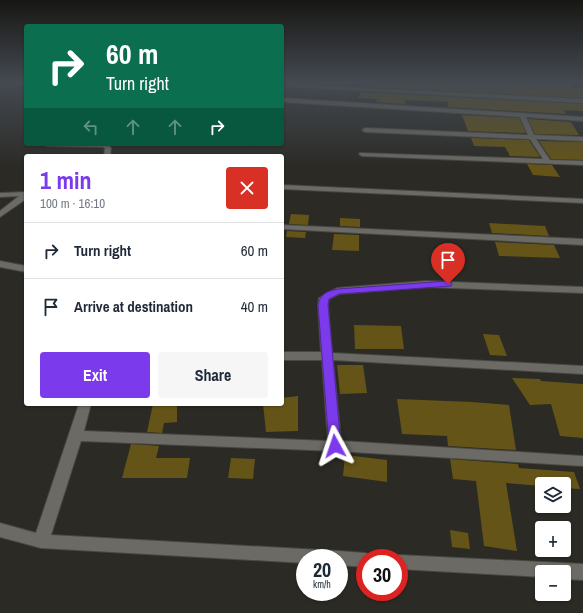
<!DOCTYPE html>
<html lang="en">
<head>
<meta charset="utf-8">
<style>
	body { margin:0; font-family:"Archivo Narrow",sans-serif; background:#f6f6f7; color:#1f2937; height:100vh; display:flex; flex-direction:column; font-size:15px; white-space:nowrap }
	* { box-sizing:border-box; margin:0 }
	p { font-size:13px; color:#747a83 }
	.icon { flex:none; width:22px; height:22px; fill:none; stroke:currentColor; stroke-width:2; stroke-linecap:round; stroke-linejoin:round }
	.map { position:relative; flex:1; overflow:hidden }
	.details { position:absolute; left:24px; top:154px; width:260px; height:252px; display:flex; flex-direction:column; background:#fff; border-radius:4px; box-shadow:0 1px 3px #0004 }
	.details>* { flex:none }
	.banner { position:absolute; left:24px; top:24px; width:260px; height:122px; border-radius:4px; box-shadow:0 1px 3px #0004; background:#0b6e4f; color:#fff; overflow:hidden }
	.buttons { position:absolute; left:535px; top:477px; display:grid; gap:8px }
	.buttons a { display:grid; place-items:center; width:36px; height:36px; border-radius:4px; background:#fff; box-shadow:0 1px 3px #0004; font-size:20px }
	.speed { position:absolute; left:296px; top:549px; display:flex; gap:8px; font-size:20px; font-weight:700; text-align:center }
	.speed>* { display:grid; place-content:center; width:52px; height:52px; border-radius:50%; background:#fff; box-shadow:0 1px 3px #0004; line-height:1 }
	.speed small { font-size:10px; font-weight:400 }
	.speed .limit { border:6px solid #d22; background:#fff; color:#111 }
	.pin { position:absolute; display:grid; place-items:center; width:34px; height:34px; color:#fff; margin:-41px -17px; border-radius:50% 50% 50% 0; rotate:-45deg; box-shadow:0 0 4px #0007 }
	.pin .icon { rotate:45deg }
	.me { position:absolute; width:44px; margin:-22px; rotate:355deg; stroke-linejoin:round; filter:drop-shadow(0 0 3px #0008) }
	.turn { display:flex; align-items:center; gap:14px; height:84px; padding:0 16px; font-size:18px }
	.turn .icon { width:52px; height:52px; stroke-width:2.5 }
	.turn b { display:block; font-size:28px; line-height:34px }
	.lanes { display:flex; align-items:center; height:38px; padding:0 16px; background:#0003; justify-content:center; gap:20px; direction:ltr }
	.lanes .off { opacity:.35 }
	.round { display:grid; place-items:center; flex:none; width:42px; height:42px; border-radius:4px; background:#f6f6f7 }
	.summary { display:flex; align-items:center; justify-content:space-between; height:68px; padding:0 16px }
	h1 { font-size:24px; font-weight:700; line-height:30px; color:#7c3aed }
	.primary-button { display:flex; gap:8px; margin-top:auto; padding:8px 16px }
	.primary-button a { flex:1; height:46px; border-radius:4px; background:#7c3aed; color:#fff; font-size:16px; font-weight:700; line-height:46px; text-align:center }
	.primary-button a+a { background:#f6f6f7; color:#1f2937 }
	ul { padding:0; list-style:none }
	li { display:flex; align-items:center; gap:12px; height:56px; padding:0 16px; border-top:1px solid #e0e1e3 }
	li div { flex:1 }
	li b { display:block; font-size:15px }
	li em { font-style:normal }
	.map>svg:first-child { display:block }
	.building { fill:#645418 }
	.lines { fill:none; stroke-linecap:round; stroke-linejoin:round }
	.minor-casing { stroke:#484744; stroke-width:2 }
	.minor { fill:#6b6a64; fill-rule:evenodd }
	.route { fill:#7c3aed; stroke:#51269a }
</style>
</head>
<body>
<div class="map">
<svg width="583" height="613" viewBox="0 0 583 613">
	<rect width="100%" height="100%" fill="#2b2a25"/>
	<path class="building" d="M 365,82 L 426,82 L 453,84 L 453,82 L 569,82 L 573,88 L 583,88 L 583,98 L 363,87 Z
		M 361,92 L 583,104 L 583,111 L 564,110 L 566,114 L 448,107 L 448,102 L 405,100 L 405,104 L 376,102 L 377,99 L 358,98 Z
		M 462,115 L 519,118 L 526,133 L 468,131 Z
		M 528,119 L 571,122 L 579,135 L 535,134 Z
		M 471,138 L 529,140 L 540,157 L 510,156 L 505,147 L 474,146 Z
		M 539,141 L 583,142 L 583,160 L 551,159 Z
		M 527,164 L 552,165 L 560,177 L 533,175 Z
		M 291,214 L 309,215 L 308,225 L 289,224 Z
		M 340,218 L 360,219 L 360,227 L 340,226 Z
		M 489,223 L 545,226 L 549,236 L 492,233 Z
		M 287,231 L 306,232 L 305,238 L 286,237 Z
		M 334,234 L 359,235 L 359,251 L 332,250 Z
		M 495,242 L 554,245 L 560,258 L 499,256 Z
		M 354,325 L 401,326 L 404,349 L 355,349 Z
		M 483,334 L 499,335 L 507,356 L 490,355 Z
		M 337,365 L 363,365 L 367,393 L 340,394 Z
		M 512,378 L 540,379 L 541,381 L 583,384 L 583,438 L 560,436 L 551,404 L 530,405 Z
		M 298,396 L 298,431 L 266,432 L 263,404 L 282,404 L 282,398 Z
		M 397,399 L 472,402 L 509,405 L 516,450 L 448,446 L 447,436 L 402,434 Z
		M 153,404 L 177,404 L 177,422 L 164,423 L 162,433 L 147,432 Z
		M 131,444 L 159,446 L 156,458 L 190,458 L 187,478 L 122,478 Z
		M 345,455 L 387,460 L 387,482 L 343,476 Z
		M 231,458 L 255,459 L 253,479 L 228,478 Z
		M 450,459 L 518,464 L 519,468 L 574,472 L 580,489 L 564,488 L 564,484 L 542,484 L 542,486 L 506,483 L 517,551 L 484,546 L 476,481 L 453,479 Z
		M 450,530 L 468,533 L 470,549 L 452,547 Z"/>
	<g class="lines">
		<defs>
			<path id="minor" d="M 15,82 L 26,82 L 26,84 Z
				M 282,84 L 583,99 L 583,103 L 282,86 Z
				M 282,98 L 583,117 L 583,121 L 526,117 L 534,135 L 583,137 L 583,141 L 536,139 L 550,160 L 583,161 L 583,165 L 362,156 L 359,154 L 360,153 L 543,159 L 530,139 L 365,132 L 362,130 L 365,128 L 528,135 L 520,117 L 282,102 Z
				M 43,144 L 108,144 L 111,148 L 110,156 L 104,156 L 105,148 L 103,147 L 46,146 Z
				M 282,185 L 583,199 L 583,203 L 282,189 Z
				M 26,192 L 26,199 L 0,217 L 0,211 L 19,196 L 0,197 L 0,193 Z
				M 282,225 L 583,239 L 583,245 L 282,229 Z
				M 0,261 L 26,266 L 26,272 L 0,267 Z
				M 426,281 L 583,287 L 583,293 L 426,287 L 339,294 L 329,299 L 328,305 L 332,353 L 583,366 L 583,374 L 333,360 L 341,441 L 583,456 L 583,466 L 335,451 L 81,441 L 51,535 L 339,551 L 365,553 L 371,555 L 372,558 L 365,558 L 365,567 L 339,565 L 339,558 L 305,558 L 305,563 L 41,548 L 0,537 L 0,523 L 36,533 L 79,404 L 91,404 L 84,431 L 328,441 L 322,360 L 282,360 L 282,352 L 321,352 L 318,305 L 319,298 L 337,288 Z
				M 399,555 L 583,564 L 583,580 L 564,579 L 564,572 L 542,572 L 542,577 L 399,569 L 399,558 L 393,558 Z"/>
		</defs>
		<use href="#minor" class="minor-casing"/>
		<use href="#minor" class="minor"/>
	</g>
	<linearGradient id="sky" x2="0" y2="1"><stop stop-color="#181714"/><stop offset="0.49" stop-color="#444a51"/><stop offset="1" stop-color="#444a51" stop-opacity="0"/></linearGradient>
	<rect width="583" height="168" fill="url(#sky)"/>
	<path class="route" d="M 448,281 L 451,282 L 452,284 L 451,286 L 339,294 L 329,299 L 328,305 L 341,446 L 339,449 L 335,451 L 331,449 L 329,446 L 318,305 C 320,294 327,291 338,289 Z"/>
</svg>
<div class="buttons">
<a><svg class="icon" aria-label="layers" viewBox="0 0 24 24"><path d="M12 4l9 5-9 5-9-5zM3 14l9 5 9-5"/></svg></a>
<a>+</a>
<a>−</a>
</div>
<div class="speed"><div>20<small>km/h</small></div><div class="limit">30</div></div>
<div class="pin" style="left:448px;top:284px;background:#d93025"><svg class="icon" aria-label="arrive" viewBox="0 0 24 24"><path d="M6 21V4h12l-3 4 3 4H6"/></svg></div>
<svg class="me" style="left:335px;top:446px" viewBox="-20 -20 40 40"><path d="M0-17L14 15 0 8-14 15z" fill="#7c3aed" stroke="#fff" stroke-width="4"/></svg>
<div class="banner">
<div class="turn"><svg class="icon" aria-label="right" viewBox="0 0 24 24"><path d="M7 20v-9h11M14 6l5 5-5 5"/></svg><div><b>60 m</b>Turn right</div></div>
<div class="lanes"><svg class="icon off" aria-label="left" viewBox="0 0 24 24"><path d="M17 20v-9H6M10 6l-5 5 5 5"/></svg><svg class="icon off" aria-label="ahead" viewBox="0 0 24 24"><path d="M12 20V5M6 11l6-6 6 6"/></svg><svg class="icon off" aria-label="ahead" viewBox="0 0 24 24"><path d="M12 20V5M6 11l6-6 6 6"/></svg><svg class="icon" aria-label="right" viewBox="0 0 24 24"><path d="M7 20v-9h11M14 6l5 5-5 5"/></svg></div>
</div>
<section class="details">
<div class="summary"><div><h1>1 min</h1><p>100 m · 16:10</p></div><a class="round" style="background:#d93025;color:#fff"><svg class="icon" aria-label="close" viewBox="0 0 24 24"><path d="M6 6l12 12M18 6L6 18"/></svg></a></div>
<ul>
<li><svg class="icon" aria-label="right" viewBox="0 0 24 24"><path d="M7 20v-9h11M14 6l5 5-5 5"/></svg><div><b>Turn right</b></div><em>60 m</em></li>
<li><svg class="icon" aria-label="arrive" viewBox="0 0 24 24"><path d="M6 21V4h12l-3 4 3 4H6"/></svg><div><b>Arrive at destination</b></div><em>40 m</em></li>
</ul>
<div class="primary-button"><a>Exit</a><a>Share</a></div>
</section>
</div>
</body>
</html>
